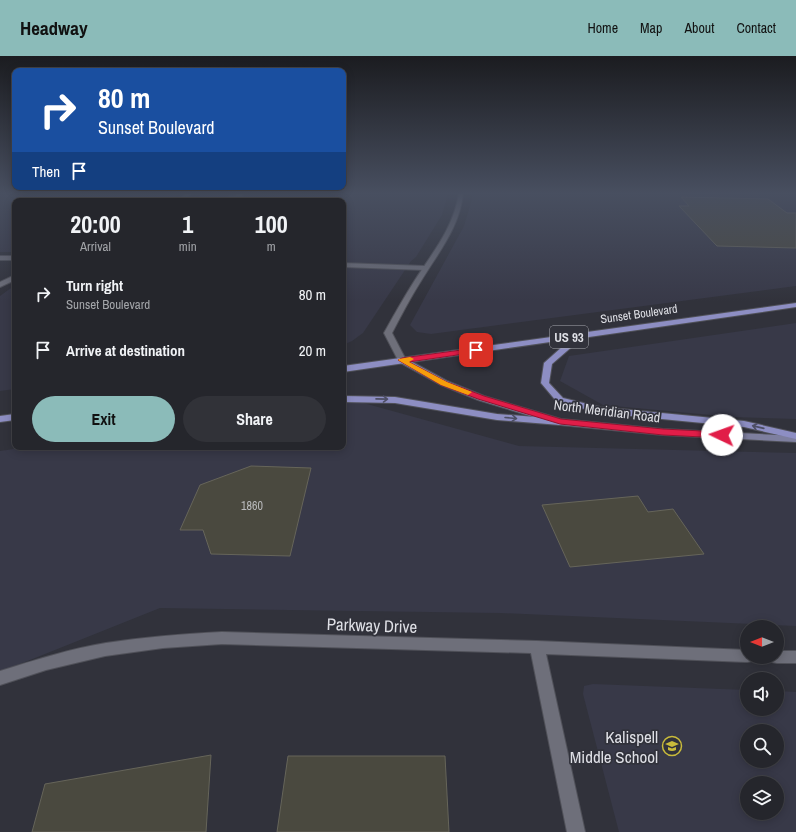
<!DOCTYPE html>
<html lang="en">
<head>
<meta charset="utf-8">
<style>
	body { margin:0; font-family:"Archivo Narrow",sans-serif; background:#313238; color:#f1f3f6; height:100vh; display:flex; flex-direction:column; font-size:15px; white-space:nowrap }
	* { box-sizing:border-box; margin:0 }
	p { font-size:13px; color:#a3a5a9 }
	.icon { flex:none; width:22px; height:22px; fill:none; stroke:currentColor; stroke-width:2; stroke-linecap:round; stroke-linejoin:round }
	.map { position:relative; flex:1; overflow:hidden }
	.panel { position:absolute; left:12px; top:142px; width:334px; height:252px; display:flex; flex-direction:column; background:#25262c; border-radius:8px; box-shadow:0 2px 10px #0003,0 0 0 1px #424348 }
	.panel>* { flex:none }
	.banner { position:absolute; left:12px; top:12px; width:334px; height:122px; border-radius:8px; box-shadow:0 2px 10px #0003,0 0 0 1px #424348; background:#1a4fa0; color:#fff; overflow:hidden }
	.needle { width:26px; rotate:270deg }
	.controls { position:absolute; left:740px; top:564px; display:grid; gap:8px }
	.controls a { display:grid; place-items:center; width:44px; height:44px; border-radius:50%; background:#25262c; box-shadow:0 2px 10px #0003,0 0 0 1px #424348; font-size:20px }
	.pin { position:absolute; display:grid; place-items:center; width:34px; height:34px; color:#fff; margin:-17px; border-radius:8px; box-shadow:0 2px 6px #0006 }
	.me { position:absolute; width:44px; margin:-22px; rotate:273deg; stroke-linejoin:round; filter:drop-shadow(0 0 3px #0008) }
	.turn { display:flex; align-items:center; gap:14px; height:84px; padding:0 20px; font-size:18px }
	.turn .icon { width:52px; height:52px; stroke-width:2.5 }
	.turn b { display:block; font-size:28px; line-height:34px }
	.then { display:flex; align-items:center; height:38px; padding:0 20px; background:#0003; gap:8px; font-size:15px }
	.eta { display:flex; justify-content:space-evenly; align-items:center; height:68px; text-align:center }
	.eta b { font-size:24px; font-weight:700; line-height:28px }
	.cta { display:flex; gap:8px; margin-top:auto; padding:8px 20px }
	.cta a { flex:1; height:46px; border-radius:24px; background:#8bbbb9; color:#111; font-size:16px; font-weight:700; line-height:46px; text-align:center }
	.cta a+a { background:#313238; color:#f1f3f6 }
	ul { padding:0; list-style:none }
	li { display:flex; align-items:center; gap:12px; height:56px; padding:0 20px }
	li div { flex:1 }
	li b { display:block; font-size:15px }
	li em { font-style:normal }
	header { display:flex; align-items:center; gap:24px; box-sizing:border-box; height:56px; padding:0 20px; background:#8bbbb9; color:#111 }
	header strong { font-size:19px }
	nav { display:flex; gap:22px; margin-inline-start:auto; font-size:14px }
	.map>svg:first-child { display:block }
	.built { fill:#383948; fill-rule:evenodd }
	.building { fill:#4a493f; stroke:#66655a }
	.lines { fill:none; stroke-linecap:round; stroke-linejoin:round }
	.lane-casing { stroke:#505159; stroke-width:2 }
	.street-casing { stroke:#505159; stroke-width:2 }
	.secondary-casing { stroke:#505159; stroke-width:2 }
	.primary-casing { stroke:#505159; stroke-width:2 }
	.lane { fill:#6e6f7a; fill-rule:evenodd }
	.street { fill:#6e6f7a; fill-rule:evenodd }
	.secondary { fill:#7e7f9f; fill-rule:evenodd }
	.primary { fill:#8d8ec3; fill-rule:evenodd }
	.oneway { stroke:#4d4e64 }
	.route { fill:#e11d48; stroke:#92132f }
	.slow { fill:#f59e0b }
	.labels { text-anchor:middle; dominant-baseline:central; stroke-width:3.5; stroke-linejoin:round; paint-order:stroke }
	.far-street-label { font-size:12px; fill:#dedfe5; stroke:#31323b }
	.number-label { font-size:12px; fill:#b9babc }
	.shield { fill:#31323b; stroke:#aaabb2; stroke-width:1 }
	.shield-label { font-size:13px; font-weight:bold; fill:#dedfe5 }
	.street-label { font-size:14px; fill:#dedfe5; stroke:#31323b }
	.near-street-label { font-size:17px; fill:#dedfe5; stroke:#31323b }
	.near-poi-label { font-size:17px; fill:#dedfe5; stroke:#31323b; text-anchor:end }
</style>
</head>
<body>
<header>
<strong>Headway</strong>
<nav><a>Home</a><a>Map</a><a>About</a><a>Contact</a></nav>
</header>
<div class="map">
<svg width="796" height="776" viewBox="0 0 796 776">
	<rect width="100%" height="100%" fill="#31323b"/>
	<path class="built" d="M 0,137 L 181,137 L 167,145 L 15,145 L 15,196 L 0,196 Z
		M 204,137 L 448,137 L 442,159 L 416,201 L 411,205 L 363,277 L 352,285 L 343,289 L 343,145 L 192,145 Z
		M 472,137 L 796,137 L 796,230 L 431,278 L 417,276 L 410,269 L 464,170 L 472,143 Z
		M 15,229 L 15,333 L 0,335 L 0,240 Z
		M 796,267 L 796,363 L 733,361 L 603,349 L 560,325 L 569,300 Z
		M 349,343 L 519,390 L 796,397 L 796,570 L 500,557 L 160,552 L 0,616 L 0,395 L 28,391 L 343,391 L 343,344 Z
		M 593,628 L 747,634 L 747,653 L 777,653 L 777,635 L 796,636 L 796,776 L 619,776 L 583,638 L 584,630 ZM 747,675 L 777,675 L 777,705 L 747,705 ZM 747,727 L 777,727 L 777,757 L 747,757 Z"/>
	<path class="building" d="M 681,141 L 768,143 L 787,157 L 796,157 L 796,192 L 717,190 L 679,150 L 689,150 Z
		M 251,410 L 311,412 L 290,500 L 211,498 L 203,474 L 180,474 L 200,429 Z
		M 638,440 L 648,456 L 673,453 L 704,498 L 570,511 L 542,449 Z
		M 211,699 L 206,776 L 32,776 L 45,728 Z
		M 288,700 L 445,700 L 449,776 L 277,776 Z"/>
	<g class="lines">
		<defs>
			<path id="lane" d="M 241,138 L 243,140 L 222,145 L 181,144 L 179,143 L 181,142 L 220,143 Z
				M 343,207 L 425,210 L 428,212 L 425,214 L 343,211 Z"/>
			<path id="street" d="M 188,137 L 193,137 L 181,145 L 176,145 Z
				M 459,137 L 463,137 C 460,171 438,197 421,225 C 410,242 401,260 392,277 L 406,304 L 402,306 L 399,306 L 384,277 C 394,259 404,241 415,224 C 433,196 454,171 459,137 Z
				M 0,200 L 15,200 L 15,204 L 0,204 Z
				M 15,219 L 15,224 L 0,231 L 0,226 Z
				M 222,576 L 537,585 L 747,594 L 747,601 L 754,601 L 752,605 L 747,606 L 546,598 L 585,776 L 567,776 L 531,597 L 222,588 L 163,592 L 105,600 L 46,614 L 0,629 L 0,615 C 35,604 70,593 106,587 C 145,581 183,578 222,576 Z
				M 777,595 L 796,595 L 796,607 L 777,607 L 772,606 L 770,601 L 777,601 Z"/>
			<path id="secondary" d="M 399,302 L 405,302 L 447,325 L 484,340 L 561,363 L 663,373 L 796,380 L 796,386 L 663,379 L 560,369 L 478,344 L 441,329 L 399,306 L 398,304 Z"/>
			<path id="primary" d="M 796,247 L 796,251 L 582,282 L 552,308 L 549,327 L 563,342 L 600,351 L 744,365 L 796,377 L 796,383 L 744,371 L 600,357 L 557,346 L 541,327 L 544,307 L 571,283 L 343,316 L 343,310 Z
				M 343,340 L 395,341 L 497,358 L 560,363 L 565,366 L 560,369 L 497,364 L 395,347 L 343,346 Z
				M 15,358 L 15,364 L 0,366 L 0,360 Z"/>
		</defs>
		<use href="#lane" class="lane-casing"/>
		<use href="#street" class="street-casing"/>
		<use href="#secondary" class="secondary-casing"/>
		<use href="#primary" class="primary-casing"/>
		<use href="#lane" class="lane"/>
		<use href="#street" class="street"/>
		<use href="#secondary" class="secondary"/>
		<use href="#primary" class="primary"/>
	</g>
	<defs><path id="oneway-shaft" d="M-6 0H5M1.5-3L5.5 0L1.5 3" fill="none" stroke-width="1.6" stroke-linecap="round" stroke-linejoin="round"/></defs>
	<g class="oneway">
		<use href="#oneway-shaft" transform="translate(382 343) rotate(1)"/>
		<use href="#oneway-shaft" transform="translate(511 362) rotate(5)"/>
		<use href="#oneway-shaft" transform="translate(758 371) rotate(-167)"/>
	</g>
	<linearGradient id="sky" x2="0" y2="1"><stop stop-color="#1b1c20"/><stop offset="0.56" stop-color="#484f60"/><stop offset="1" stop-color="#484f60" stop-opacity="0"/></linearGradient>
	<rect width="796" height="245" fill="url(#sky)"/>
	<path class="route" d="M 476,292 L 479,294 L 478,296 L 409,306 L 447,326 L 484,340 L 561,363 L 663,373 L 722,376 L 727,379 L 722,382 L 663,379 L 560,368 L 478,343 L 441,329 L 398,304 L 402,302 Z"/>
	<path class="slow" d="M 410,301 L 414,303 L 409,306 L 447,326 L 472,336 L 468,339 L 441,329 L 398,304 L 399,303 Z"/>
	<defs>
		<symbol id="school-ring" viewBox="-11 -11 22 22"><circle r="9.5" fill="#31323b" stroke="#c9bb3b" stroke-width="1.5"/><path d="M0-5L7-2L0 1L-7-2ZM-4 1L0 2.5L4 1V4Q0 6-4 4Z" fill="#c9bb3b"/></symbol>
	</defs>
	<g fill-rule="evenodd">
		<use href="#school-ring" x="661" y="679" width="22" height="22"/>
	</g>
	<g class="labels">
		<g class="far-street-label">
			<text transform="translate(639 258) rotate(-8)">Sunset Boulevard</text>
		</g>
		<g class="number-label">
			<text x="252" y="450">1860</text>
		</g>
		<rect class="shield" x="550" y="270" width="38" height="22" rx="3"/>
		<g class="shield-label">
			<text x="569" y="281">US 93</text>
		</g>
		<g class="street-label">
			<text transform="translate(607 355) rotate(7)">North Meridian Road</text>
		</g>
		<g class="near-street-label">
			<text transform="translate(372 569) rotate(2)">Parkway Drive</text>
		</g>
		<g class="near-poi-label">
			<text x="658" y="680">Kalispell<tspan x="658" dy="20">Middle School</tspan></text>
		</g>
	</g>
</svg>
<div class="controls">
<a><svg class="needle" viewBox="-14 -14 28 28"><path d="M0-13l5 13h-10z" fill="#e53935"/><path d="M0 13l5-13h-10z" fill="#a3a5a9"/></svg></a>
<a><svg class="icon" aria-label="sound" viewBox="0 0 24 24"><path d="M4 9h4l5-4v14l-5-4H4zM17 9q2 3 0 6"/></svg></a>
<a><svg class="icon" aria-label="search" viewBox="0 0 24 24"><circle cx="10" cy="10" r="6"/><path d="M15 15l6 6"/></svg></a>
<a><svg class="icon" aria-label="layers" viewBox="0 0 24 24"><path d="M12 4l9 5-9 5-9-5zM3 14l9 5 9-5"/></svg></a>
</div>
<div class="pin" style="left:476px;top:294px;background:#d93025"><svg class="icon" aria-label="arrive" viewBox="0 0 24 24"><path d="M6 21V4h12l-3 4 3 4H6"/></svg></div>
<svg class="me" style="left:722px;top:379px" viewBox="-20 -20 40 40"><circle r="19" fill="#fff"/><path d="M0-13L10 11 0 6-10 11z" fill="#e11d48"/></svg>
<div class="banner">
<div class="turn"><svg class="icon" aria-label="right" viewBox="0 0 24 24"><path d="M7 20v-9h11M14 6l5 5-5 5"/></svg><div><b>80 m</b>Sunset Boulevard</div></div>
<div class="then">Then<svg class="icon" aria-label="arrive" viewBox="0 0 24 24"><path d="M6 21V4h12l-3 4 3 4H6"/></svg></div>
</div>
<section class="panel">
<div class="eta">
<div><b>20:00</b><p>Arrival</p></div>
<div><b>1</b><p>min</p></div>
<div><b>100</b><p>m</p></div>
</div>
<ul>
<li><svg class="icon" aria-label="right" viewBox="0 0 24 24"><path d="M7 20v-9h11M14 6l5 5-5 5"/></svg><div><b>Turn right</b><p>Sunset Boulevard</p></div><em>80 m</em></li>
<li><svg class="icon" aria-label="arrive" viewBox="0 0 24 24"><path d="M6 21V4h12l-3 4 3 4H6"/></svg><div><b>Arrive at destination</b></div><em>20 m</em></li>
</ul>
<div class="cta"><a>Exit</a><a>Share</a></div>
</section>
</div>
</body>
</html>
